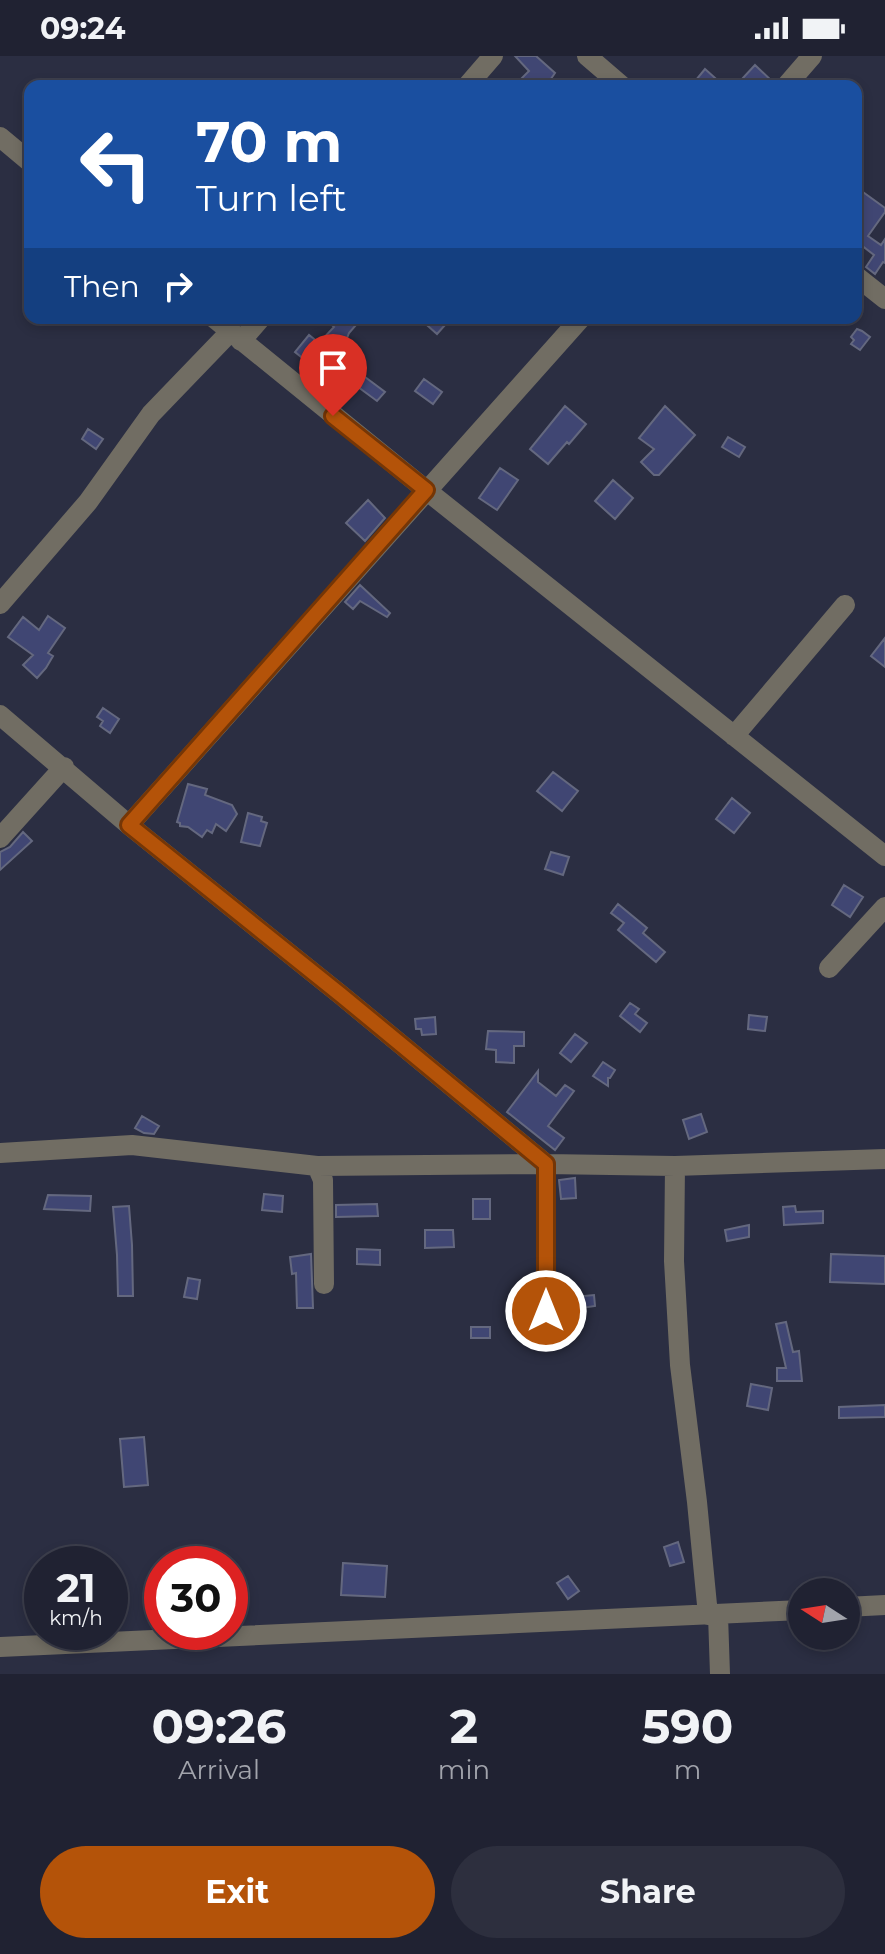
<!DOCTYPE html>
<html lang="en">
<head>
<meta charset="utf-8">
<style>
	body { margin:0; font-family:Montserrat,sans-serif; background:#2d2f3e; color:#f1f3f6; height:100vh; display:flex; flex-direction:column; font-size:30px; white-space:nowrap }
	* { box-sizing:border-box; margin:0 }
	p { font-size:26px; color:#a2a4ac }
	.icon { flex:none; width:44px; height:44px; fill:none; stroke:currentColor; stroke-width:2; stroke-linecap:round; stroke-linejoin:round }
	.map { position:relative; height:1618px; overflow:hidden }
	.sheet { display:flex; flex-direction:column; background:#202232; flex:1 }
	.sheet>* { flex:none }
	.banner { position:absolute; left:24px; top:24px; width:838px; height:244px; border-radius:16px; box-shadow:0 4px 12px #0003,0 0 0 2px #3d3f4d; background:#1a4fa0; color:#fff; overflow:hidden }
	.needle { width:52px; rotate:282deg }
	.buttons { position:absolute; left:788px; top:1522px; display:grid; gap:16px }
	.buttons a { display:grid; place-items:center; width:72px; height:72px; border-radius:50%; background:#202232; box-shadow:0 4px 12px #0003,0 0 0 2px #3d3f4d; font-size:40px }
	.speed { position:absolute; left:24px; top:1490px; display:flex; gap:16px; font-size:40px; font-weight:700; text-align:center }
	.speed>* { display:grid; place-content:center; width:104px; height:104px; border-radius:50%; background:#202232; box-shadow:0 4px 12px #0003,0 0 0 2px #3d3f4d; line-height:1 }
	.speed small { font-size:20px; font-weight:400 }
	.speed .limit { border:12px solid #d22; background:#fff; color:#111 }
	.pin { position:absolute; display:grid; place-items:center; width:68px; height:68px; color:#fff; margin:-82px -34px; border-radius:50% 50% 50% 0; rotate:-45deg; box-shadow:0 0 8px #0007 }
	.pin .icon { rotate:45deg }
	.me { position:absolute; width:88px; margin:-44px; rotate:0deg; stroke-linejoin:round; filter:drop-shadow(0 0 6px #0008) }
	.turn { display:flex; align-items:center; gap:28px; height:168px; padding:0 40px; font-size:36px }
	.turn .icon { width:104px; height:104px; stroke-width:2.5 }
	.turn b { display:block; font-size:56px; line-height:68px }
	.then { display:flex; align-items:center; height:76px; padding:0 40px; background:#0003; gap:16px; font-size:30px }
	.eta { display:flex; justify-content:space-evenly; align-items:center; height:136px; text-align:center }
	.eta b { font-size:48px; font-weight:700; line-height:56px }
	.cta { display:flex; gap:16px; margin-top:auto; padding:16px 40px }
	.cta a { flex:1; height:92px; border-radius:48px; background:#b45309; color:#fff; font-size:32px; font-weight:700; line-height:92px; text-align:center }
	.cta a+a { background:#2d2f3e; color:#f1f3f6 }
	.status { display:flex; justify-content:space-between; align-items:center; height:56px; padding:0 40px; background:#202232; direction:ltr }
	.status svg { height:22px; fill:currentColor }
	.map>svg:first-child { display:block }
	.building { fill:#404673; stroke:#64687f; stroke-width:2 }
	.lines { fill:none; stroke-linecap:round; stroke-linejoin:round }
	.minor { stroke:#716d63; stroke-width:20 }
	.route-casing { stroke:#753606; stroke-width:20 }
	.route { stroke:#b45309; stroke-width:14 }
</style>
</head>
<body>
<div class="status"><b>09:24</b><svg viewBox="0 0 49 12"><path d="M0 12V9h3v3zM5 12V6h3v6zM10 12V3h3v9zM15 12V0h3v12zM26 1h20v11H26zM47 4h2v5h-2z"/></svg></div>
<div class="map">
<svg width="885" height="1618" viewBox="0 0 885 1618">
	<rect width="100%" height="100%" fill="#2b2e42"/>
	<path class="building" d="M 515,0 L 536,0 L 555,17 L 546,30 L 514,30 L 529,15 Z
		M 755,9 L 774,27 L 773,30 L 749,30 L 742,23 Z
		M 705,13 L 724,30 L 691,30 Z
		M 856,131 L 885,152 L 885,156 L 868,180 L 881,189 L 885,183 L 885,207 L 883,206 L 875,218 L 866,211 L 874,199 L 861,189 L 856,196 Z
		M 325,262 L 362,262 L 349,277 L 342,295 L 334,288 L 315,312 L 295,296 L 309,279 L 319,287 L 334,271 Z
		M 419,262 L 437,262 L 445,269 L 437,278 Z
		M 857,273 L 862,275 L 870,281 L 860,294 L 851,288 L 854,284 L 851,281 Z
		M 361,318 L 385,336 L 377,345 L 354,328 Z
		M 424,323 L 442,336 L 433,348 L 415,335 Z
		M 565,350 L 586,368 L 569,388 L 567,386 L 548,408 L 530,393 Z
		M 665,350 L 695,379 L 659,419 L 654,419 L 641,406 L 654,393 L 639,382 Z
		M 88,373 L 103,383 L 96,393 L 82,383 Z
		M 728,381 L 745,391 L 739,401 L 722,391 Z
		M 500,412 L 518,424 L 497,454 L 479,442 Z
		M 613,424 L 633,442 L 615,463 L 595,445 Z
		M 368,444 L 385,462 L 365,485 L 346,467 Z
		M 360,529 L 390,557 L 387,561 L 360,545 L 353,553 L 345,546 Z
		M 48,560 L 65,572 L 48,597 L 53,600 L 46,612 L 37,622 L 23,609 L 33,599 L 8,581 L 23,561 L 39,574 Z
		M 885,582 L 885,611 L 871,600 Z
		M 103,652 L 119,663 L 110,677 L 100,670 L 103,665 L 97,661 Z
		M 553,716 L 578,735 L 562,755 L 537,735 Z
		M 188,728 L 207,733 L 205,739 L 232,749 L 237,758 L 226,775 L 216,768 L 212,777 L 207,774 L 202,781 L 188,771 L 180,770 L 180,767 L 177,766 Z
		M 732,742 L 750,757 L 734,777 L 716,763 Z
		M 248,757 L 262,761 L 261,765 L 267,767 L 260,790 L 241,786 Z
		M 23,776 L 32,785 L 0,814 L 0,796 L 10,791 Z
		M 551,796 L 569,801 L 563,819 L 545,813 Z
		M 844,829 L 863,841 L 850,861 L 832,849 Z
		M 618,848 L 647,872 L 643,877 L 665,896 L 656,906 L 618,874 L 624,867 L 611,857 Z
		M 630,947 L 639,953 L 635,958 L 647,967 L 640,976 L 620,960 Z
		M 749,959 L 767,961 L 765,975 L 748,973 Z
		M 435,961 L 436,978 L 422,979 L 421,973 L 416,973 L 415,963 Z
		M 488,975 L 524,976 L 524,990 L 514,990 L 514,1007 L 496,1006 L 496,994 L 486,993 Z
		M 575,978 L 587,987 L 571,1006 L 560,997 Z
		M 603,1006 L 615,1014 L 610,1022 L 608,1022 L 608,1030 L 593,1020 Z
		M 538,1015 L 538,1026 L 556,1040 L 565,1029 L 574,1035 L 548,1070 L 564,1082 L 555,1094 L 507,1056 Z
		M 701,1058 L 707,1076 L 689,1083 L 683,1064 Z
		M 142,1060 L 159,1070 L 154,1078 L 144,1077 L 135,1072 Z
		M 575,1122 L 576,1142 L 561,1143 L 559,1124 Z
		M 264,1138 L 283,1140 L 282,1156 L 262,1154 Z
		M 48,1139 L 91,1140 L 90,1155 L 44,1153 Z
		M 473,1143 L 490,1143 L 490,1163 L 473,1163 Z
		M 377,1148 L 378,1160 L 336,1161 L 336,1149 Z
		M 129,1150 L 132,1189 L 133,1240 L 118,1240 L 117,1199 L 113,1151 Z
		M 795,1150 L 796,1156 L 823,1155 L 823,1167 L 784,1169 L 783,1151 Z
		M 749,1169 L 749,1181 L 727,1185 L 725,1174 Z
		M 425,1174 L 453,1174 L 454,1191 L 425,1192 Z
		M 357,1193 L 380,1194 L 380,1209 L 357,1208 Z
		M 311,1198 L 313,1252 L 297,1252 L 296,1217 L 292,1218 L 290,1201 Z
		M 831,1198 L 885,1200 L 885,1228 L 830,1226 Z
		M 188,1222 L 200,1224 L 197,1243 L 184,1241 Z
		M 594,1239 L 595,1250 L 575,1253 L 574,1241 Z
		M 786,1266 L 793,1296 L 799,1295 L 802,1325 L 777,1325 L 777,1312 L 786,1312 L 776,1268 Z
		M 471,1271 L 490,1271 L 490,1282 L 471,1282 Z
		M 751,1328 L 772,1332 L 768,1354 L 747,1350 Z
		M 885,1349 L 885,1361 L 839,1362 L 839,1351 Z
		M 144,1381 L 148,1429 L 124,1431 L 120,1383 Z
		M 678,1486 L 684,1506 L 670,1510 L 664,1491 Z
		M 343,1507 L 387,1510 L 385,1541 L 341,1539 Z
		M 568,1520 L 579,1535 L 568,1543 L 557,1527 Z"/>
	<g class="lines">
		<path class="minor" d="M 587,0 L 622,30
			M 467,30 L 493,0
			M 786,30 L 812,0
			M 0,81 L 30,106
			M 856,220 L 885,243
			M 214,262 L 426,434 L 885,800
			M 241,285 L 261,262
			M 0,548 L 88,446 L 151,358 L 230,276
			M 0,659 L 129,769 L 341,939 L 546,1108 L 546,1255
			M 734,680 L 845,549
			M 129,769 L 581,262
			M 0,782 L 64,711
			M 829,912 L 885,851
			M 0,1097 L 132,1089 L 317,1110 L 546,1108 L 675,1110 L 885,1103
			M 317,1110 L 323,1124 L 324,1228
			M 675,1110 L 674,1205 L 680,1309 L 697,1446 L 708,1559
			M 846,1551 L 885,1549
			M 718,1559 L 720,1618
			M 0,1591 L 802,1554"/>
	</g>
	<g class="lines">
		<defs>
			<path id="route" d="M 333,360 L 426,434 L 129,769 L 341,939 L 546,1108 L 546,1255"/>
		</defs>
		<use href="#route" class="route-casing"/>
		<use href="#route" class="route"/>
	</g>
</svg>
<div class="buttons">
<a><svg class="needle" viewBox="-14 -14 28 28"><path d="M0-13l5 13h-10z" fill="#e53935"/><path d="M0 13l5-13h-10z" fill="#a2a4ac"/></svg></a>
</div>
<div class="speed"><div>21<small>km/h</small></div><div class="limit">30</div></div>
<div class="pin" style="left:333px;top:360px;background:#d93025"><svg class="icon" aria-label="arrive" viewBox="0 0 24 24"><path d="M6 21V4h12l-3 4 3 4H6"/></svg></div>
<svg class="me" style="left:546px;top:1255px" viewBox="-20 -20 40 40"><circle r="17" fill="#b45309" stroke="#fff" stroke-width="3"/><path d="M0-11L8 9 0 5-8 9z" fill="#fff"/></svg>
<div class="banner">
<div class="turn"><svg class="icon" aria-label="left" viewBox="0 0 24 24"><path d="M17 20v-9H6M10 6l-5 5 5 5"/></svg><div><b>70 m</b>Turn left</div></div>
<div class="then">Then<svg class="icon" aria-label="right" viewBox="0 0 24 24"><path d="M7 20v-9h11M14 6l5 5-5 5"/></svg></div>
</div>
</div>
<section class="sheet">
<div class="eta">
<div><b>09:26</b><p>Arrival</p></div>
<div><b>2</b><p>min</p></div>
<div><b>590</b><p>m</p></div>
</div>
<div class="cta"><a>Exit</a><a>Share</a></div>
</section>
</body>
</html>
